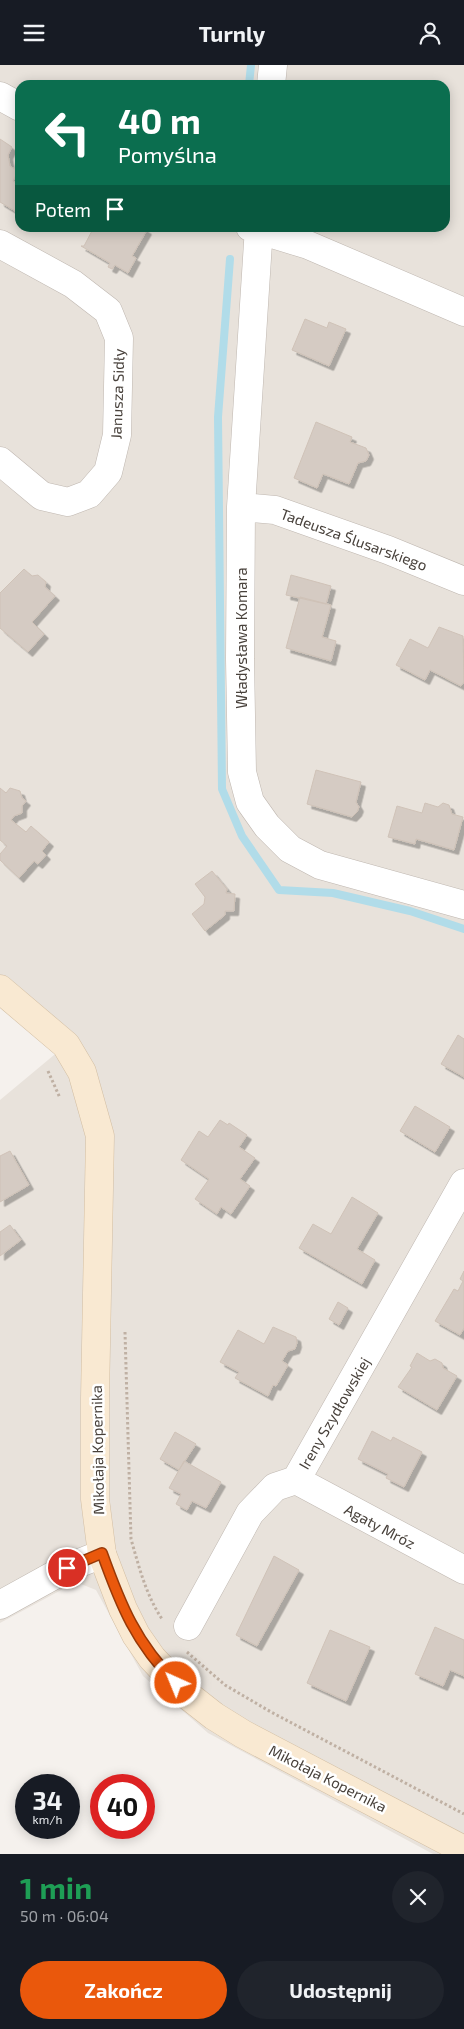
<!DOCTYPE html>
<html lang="pl">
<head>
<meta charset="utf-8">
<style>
	body { margin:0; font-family:"Exo 2",sans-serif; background:#20242c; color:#f1f3f6; height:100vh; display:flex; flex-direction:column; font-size:19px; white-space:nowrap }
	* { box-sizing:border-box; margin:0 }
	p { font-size:16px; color:#9ea1a6 }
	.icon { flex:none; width:28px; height:28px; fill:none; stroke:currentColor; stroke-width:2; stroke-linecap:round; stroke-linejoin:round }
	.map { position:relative; height:1789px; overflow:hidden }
	.details { display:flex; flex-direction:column; background:#171b24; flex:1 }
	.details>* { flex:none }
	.hud { position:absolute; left:15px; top:15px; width:435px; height:152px; border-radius:15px; box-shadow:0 2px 12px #0003; background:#0b6e4f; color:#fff; overflow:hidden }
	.speed { position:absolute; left:15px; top:1709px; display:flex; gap:10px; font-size:25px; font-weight:700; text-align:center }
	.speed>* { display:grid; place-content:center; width:65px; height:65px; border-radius:50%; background:#171b24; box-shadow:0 2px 12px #0003; line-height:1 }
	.speed small { font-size:12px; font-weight:400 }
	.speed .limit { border:8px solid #d22; background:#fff; color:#111 }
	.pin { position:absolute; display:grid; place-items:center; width:42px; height:42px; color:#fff; margin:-21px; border:2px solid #fff; border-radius:50%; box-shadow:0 1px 5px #0007 }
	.me { position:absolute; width:55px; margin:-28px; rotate:316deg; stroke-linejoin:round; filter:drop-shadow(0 0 4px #0008) }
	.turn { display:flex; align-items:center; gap:18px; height:105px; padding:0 20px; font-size:22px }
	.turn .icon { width:65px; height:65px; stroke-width:2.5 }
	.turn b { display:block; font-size:35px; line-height:42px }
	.then { display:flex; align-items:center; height:48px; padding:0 20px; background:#0003; gap:10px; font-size:19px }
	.round { display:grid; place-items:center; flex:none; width:52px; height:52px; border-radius:26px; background:#20242c }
	.head { display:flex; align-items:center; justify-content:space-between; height:85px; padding:0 20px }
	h1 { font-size:30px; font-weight:700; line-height:38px; color:#1e9e55 }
	.action { display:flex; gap:10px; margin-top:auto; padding:10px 20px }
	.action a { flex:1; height:58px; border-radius:30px; background:#ea580c; color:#fff; font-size:20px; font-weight:700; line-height:58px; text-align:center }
	.action a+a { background:#20242c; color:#f1f3f6 }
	header { display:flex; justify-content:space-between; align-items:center; height:65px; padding:0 20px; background:#171b24; font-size:22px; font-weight:700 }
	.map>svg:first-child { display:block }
	.residential { fill:#e8e2db; fill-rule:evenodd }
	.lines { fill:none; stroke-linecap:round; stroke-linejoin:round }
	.stream { stroke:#b1dce9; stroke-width:8 }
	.building { fill:#d5cbc3; stroke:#cfc2b7; filter:url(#shadow) }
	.street-casing { stroke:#bfb7b0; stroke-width:29 }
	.secondary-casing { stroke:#d2bea3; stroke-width:29 }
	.path { stroke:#bfb0a3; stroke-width:3; stroke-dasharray:2.5 2.5; stroke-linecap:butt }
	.street { stroke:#fff; stroke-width:28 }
	.secondary { stroke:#f9e9d2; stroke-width:28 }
	.route-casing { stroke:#983908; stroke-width:12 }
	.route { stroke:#ea580c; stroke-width:9 }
	.labels { text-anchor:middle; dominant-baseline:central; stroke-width:5; stroke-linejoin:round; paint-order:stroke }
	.street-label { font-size:15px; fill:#48413b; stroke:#fff }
</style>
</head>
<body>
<header><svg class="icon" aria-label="menu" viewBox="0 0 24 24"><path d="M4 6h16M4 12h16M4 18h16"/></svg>Turnly<svg class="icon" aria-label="person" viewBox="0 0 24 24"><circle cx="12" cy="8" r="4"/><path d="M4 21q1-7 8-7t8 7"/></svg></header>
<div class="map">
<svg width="464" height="1789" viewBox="0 0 464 1789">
	<defs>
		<filter id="shadow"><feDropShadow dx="4.5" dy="4.5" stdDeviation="0" flood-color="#0004"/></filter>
	</defs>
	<rect width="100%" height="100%" fill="#f5f1ed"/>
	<path class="residential" d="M 0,0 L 464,0 L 464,1789 L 433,1789 L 208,1668 L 143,1611 L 96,1525 L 76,1517 L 0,1558 L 0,1035 L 66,980 L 0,924 ZM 20,20 L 445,20 L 445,162 L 20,162 Z"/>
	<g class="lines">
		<path class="stream" d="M 249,20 L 251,0
			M 230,194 L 218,352 L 222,724 L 242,771 L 279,825 L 333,828 L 410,846 L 464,864"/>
	</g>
	<path class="building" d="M 0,74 L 12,82 L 8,90 L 10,101 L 18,106 L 13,116 L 20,120 L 20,149 L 0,137 Z
		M 94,162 L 142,162 L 147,165 L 132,191 L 136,193 L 128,208 L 115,200 L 112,204 L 108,202 L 110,198 L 81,181 L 84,181 Z
		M 305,254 L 327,263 L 329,257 L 346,264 L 329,301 L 292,285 Z
		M 316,357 L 352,372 L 350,377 L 366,383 L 369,390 L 366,396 L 358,398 L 349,419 L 323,409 L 317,423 L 294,413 Z
		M 24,504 L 32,511 L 38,510 L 46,517 L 45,522 L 55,531 L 32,557 L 44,569 L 28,587 L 0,563 L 0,528 Z
		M 291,510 L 331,521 L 326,539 L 286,530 Z
		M 300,532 L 331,540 L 322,572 L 336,576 L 331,596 L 286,583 Z
		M 439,562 L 463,571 L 464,617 L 461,621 L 430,605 L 425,615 L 396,600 L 410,574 L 428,583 Z
		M 316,705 L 361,717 L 356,737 L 359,742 L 357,747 L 352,752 L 307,739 Z
		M 0,723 L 6,728 L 10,723 L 20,726 L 22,733 L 26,736 L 22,741 L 22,748 L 14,751 L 11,755 L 26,767 L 31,761 L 49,777 L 42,786 L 46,790 L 38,799 L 34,796 L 19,813 L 0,795 L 0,789 L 7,781 L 0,775 Z
		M 425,738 L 438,742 L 443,738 L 449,740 L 452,749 L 463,752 L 454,785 L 416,774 L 415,779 L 388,772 L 397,741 L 422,748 Z
		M 212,806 L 227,824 L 226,828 L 235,829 L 234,846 L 225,846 L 225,850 L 205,866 L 192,849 L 204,839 L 205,832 L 195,819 Z
		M 458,970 L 464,974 L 464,1012 L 441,999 Z
		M 415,1041 L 450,1062 L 435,1087 L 400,1066 Z
		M 220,1055 L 228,1060 L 229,1058 L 247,1070 L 239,1082 L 255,1093 L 240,1114 L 250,1121 L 231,1149 L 221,1142 L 217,1149 L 195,1134 L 209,1114 L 181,1095 L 199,1066 L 208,1072 Z
		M 10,1086 L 29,1120 L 0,1137 L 0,1091 Z
		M 352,1132 L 378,1148 L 357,1184 L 375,1195 L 362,1219 L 299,1183 L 313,1159 L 331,1169 Z
		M 10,1160 L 21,1175 L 0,1191 L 0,1167 Z
		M 464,1206 L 464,1263 L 460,1270 L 435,1256 L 454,1224 L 458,1226 L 463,1216 L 460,1214 Z
		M 338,1237 L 348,1243 L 339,1260 L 329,1254 Z
		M 273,1262 L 296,1272 L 297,1278 L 295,1284 L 288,1286 L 282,1296 L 288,1300 L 276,1321 L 273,1320 L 268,1331 L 235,1313 L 239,1307 L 220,1297 L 238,1265 L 264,1279 Z
		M 417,1288 L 430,1296 L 435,1294 L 442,1298 L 443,1303 L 457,1311 L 437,1345 L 398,1322 L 412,1302 L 410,1301 Z
		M 372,1366 L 391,1376 L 393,1372 L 422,1387 L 404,1422 L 386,1413 L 388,1409 L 358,1394 Z
		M 175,1367 L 196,1379 L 179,1405 L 160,1394 Z
		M 184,1396 L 221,1417 L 206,1443 L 192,1436 L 187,1445 L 176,1439 L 181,1429 L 169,1423 Z
		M 274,1491 L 299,1505 L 257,1581 L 236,1570 Z
		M 435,1562 L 464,1575 L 464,1611 L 450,1605 L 443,1621 L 415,1609 Z
		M 330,1565 L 370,1582 L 346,1636 L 307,1618 Z"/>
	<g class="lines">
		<defs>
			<path id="street" d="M 271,20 L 273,0
				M 0,31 L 20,42
				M 250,162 L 308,180 L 464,247
				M 259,162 L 241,442 L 240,594 L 242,707 L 250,737 L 267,761 L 290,784 L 320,800 L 464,840
				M 0,179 L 73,219 L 108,246 L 119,273 L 117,370 L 108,407 L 89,429 L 68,437 L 42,431 L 0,396
				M 241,442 L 275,445 L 388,485 L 464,516
				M 296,1415 L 464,1505
				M 0,1540 L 67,1503 L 102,1489
				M 188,1561 L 250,1448 L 275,1422 L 296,1415 L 464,1118"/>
			<path id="secondary" d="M 0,924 L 66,980 L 82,1007 L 100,1071 L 95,1333 L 95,1434 L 102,1489 L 123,1544 L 136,1570 L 152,1593 L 186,1629 L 214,1651 L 243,1669 L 464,1785"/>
		</defs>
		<use href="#street" class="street-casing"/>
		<use href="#secondary" class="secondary-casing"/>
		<path class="path" d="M 48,1006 L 60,1033
			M 125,1267 L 131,1474 C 139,1502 146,1530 162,1554
			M 187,1587 L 225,1620 L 271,1647 L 464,1749"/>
		<use href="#street" class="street"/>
		<use href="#secondary" class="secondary"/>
	</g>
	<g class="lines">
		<defs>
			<path id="route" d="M 67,1503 L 102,1488 C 121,1541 136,1578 176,1618"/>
		</defs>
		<use href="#route" class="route-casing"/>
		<use href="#route" class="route"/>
	</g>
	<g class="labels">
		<g class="street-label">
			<text transform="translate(117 329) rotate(-88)">Janusza Sidły</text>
			<text transform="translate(354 474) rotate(20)">Tadeusza Ślusarskiego</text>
			<text transform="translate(241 573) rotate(-90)">Władysława Komara</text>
			<text transform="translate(334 1348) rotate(-60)">Ireny Szydłowskiej</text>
			<text transform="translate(97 1385) rotate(-91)">Mikołaja Kopernika</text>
			<text transform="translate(380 1461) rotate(28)">Agaty Mróz</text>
			<text transform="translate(328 1713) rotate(27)">Mikołaja Kopernika</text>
		</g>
	</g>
</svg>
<div class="speed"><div>34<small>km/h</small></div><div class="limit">40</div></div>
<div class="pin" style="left:67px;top:1503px;background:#d93025"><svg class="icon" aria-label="arrive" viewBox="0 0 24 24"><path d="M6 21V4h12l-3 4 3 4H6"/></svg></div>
<svg class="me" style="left:176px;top:1618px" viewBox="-20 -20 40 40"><circle r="17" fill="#ea580c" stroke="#fff" stroke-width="3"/><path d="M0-11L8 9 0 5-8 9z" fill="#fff"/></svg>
<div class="hud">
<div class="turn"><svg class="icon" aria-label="left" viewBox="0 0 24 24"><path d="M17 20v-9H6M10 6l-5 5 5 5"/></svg><div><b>40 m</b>Pomyślna</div></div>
<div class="then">Potem<svg class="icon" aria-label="arrive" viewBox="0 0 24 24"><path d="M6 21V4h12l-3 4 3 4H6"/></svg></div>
</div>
</div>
<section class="details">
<div class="head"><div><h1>1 min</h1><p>50 m · 06:04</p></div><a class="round"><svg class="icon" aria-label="close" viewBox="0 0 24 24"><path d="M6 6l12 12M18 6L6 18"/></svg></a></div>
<div class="action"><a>Zakończ</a><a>Udostępnij</a></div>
</section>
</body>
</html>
